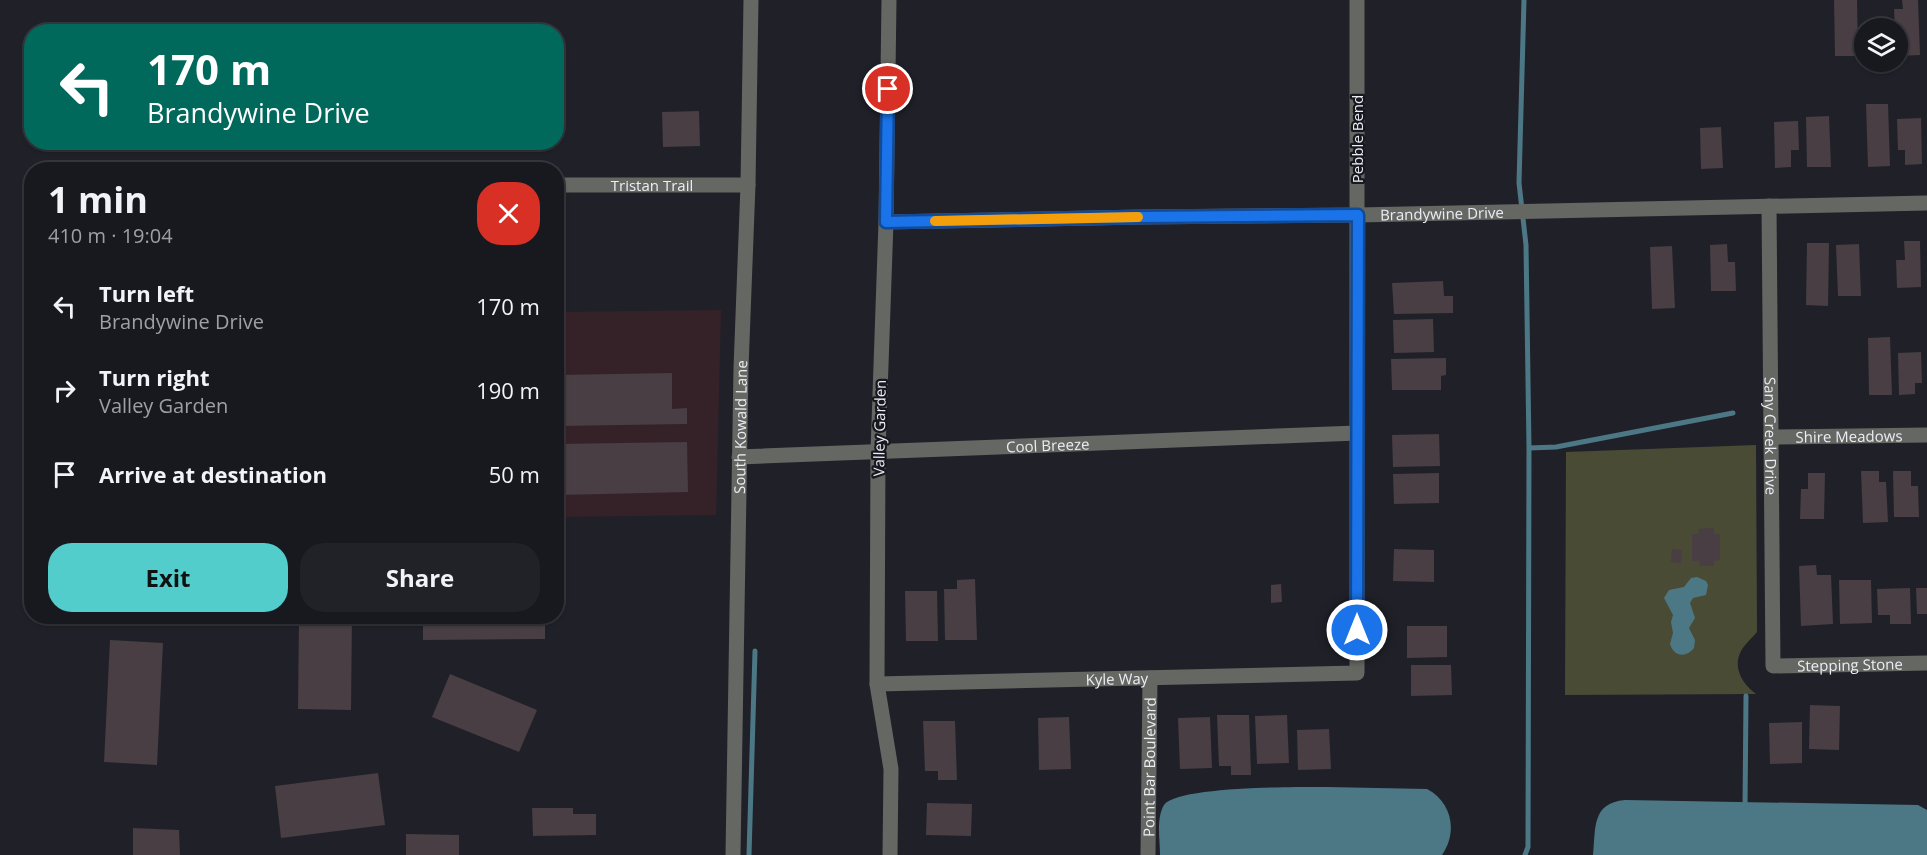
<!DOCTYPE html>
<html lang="en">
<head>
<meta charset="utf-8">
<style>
	body { margin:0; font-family:"Open Sans",sans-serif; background:#212128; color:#f1f3f6; height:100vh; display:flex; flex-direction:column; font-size:22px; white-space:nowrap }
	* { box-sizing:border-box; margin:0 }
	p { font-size:20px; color:#9fa0a4 }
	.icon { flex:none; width:33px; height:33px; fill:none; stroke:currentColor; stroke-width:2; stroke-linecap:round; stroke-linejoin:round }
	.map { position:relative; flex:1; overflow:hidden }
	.panel { position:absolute; left:24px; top:162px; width:540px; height:462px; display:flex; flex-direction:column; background:#18181f; border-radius:24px; box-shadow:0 2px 4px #0004,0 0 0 2px #36373d }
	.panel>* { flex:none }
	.guide { position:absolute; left:24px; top:24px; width:540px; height:126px; border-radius:24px; box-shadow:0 2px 4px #0004,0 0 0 2px #36373d; background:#00695c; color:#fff; overflow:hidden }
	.fabs { position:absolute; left:1854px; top:18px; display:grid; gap:12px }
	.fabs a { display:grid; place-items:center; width:54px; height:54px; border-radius:50%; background:#18181f; box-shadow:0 2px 4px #0004,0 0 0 2px #36373d; font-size:30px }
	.pin { position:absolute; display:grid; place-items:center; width:51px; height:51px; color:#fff; margin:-26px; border:3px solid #fff; border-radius:50%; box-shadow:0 2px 6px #0007 }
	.me { position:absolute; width:66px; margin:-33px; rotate:0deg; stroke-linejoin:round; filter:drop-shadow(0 0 4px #0008) }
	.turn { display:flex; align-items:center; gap:21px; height:126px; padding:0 24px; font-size:27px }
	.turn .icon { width:78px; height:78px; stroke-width:2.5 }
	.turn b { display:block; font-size:42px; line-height:51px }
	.round { display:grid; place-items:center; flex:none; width:63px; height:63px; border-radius:24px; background:#212128 }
	.overview { display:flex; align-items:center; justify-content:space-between; height:102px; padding:0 24px }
	h1 { font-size:36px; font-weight:700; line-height:45px }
	.primary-button { display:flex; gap:12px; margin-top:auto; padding:12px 24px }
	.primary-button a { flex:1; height:69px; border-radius:24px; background:#52cdcc; color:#111; font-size:24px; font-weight:700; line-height:69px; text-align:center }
	.primary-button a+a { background:#212128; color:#f1f3f6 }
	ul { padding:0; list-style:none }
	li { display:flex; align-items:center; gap:18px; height:84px; padding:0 24px }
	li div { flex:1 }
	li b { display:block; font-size:22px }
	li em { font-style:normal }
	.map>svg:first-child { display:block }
	.commercial { fill:#352228 }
	.green { fill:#4a4b35 }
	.water { fill:#4c7885 }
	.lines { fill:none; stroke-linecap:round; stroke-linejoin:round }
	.stream { stroke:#4c7885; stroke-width:5 }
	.building { fill:#483e43 }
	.minor { stroke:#656763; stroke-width:15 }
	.route-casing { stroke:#114b97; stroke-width:15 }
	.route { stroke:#1a73e8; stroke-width:10 }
	.slow { stroke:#f59e0b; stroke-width:10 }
	.labels { text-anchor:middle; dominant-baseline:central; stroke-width:4.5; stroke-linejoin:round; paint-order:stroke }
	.street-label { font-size:15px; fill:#ececf2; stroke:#17171f }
</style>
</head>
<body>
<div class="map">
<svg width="1927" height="855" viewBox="0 0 1927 855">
	<rect width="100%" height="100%" fill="#202029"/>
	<path class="commercial" d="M 721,310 L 716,515 L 557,517 L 556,312 Z"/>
	<path class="green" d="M 1756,445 L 1757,632 C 1752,638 1744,645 1741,651 C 1732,668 1743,684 1756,694 L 1565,695 L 1566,452 Z"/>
	<path class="water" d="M 1697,577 L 1706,581 L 1708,585 L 1706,595 L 1693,598 L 1690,603 L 1695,618 L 1689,628 L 1695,640 L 1694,648 C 1686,658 1674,657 1670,644 L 1673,633 L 1671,622 L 1673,615 L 1664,598 L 1669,590 L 1684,587 L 1691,578 Z
		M 1327,787 L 1427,789 C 1452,802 1458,832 1442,855 L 1160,855 C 1160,840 1156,818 1164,805 C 1177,786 1300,787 1327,787 Z
		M 1625,800 L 1918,805 L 1927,810 L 1927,855 L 1593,855 C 1596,829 1591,803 1625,800 Z"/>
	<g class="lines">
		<path class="stream" d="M 1524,0 L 1519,183 L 1526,245 L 1529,448 L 1528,847 L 1525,855
			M 1529,448 L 1556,447 L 1733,413
			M 1745,808 L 1746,696
			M 749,855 L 755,651"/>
	</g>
	<path class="building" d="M 1834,0 L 1857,0 L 1858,56 L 1835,56 Z
		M 1902,0 L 1918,0 L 1920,55 L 1898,56 L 1898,28 L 1895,28 L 1894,9 L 1903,9 Z
		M 1866,104 L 1888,104 L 1890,166 L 1868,167 Z
		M 699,111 L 700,146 L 663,147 L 662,112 Z
		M 1829,116 L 1831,167 L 1807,167 L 1806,117 Z
		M 1921,118 L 1922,164 L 1905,165 L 1905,150 L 1898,150 L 1897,119 Z
		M 1798,121 L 1799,150 L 1791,150 L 1791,167 L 1775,168 L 1774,122 Z
		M 1721,127 L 1723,168 L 1701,169 L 1700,128 Z
		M 334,142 L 371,142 L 370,149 L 334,148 Z
		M 379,142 L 416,142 L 416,149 L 379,148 Z
		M 1904,241 L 1920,241 L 1921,287 L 1897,288 L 1896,260 L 1905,260 Z
		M 1807,243 L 1829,243 L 1828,306 L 1806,305 Z
		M 1727,244 L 1728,262 L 1735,262 L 1736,291 L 1711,291 L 1710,245 Z
		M 1859,244 L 1861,296 L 1838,296 L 1836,245 Z
		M 1672,246 L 1675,308 L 1652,309 L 1650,247 Z
		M 1443,281 L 1444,296 L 1453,296 L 1453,313 L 1394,314 L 1392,283 Z
		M 1433,319 L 1434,352 L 1394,353 L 1393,320 Z
		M 1890,337 L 1892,395 L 1869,395 L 1868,338 Z
		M 1921,352 L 1922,383 L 1915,383 L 1915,394 L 1899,395 L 1898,353 Z
		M 1446,358 L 1446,375 L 1441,376 L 1441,390 L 1392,390 L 1391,359 Z
		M 672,373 L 672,409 L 687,408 L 687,424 L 558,426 L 557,375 Z
		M 1439,434 L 1440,466 L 1393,467 L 1392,435 Z
		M 687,442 L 688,492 L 559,495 L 557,444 Z
		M 1861,471 L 1879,471 L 1879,482 L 1886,482 L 1888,522 L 1863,523 Z
		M 1893,471 L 1911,471 L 1911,486 L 1918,486 L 1919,517 L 1894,517 Z
		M 1439,473 L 1439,503 L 1394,504 L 1393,474 Z
		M 1808,473 L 1825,473 L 1824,519 L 1800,519 L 1801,489 L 1808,489 Z
		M 1714,528 L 1714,534 L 1720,534 L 1720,560 L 1714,561 L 1714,566 L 1700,566 L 1699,561 L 1692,561 L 1692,534 L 1699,534 L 1698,529 Z
		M 1394,549 L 1434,550 L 1434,582 L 1393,581 Z
		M 1672,549 L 1682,550 L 1681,563 L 1671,562 Z
		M 1816,565 L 1817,575 L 1831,575 L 1833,624 L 1801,626 L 1799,566 Z
		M 975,579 L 977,640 L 945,640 L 944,589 L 957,589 L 957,580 Z
		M 1839,580 L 1871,580 L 1872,623 L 1840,624 Z
		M 1281,584 L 1282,602 L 1271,603 L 1271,585 Z
		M 1910,588 L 1911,624 L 1890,624 L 1890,615 L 1878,615 L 1877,589 Z
		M 1916,588 L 1927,588 L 1927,614 L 1917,614 Z
		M 905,591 L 937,591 L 938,641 L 906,641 Z
		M 299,616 L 352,616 L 351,710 L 298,709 Z
		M 423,616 L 545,616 L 545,639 L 423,640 Z
		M 1407,626 L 1447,626 L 1447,657 L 1407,658 Z
		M 110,640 L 163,643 L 157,765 L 104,762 Z
		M 1411,665 L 1451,665 L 1452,695 L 1411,696 Z
		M 450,674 L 537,710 L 519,752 L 432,717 Z
		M 1810,705 L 1840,706 L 1839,750 L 1809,749 Z
		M 1217,715 L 1249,715 L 1251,775 L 1231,775 L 1231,766 L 1219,766 Z
		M 1287,715 L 1289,763 L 1257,764 L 1255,716 Z
		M 1069,717 L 1071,769 L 1039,770 L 1038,718 Z
		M 1210,717 L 1212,768 L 1180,769 L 1178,718 Z
		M 923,721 L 955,721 L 957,780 L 938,780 L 938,771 L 925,771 Z
		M 1802,722 L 1802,763 L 1770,764 L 1769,723 Z
		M 1329,729 L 1331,769 L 1298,770 L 1297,730 Z
		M 378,773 L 385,825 L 281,838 L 275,786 Z
		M 927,803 L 972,804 L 971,836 L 926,835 Z
		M 532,808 L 573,808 L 573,814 L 596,814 L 596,835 L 533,836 Z
		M 133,828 L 179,830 L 180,855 L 133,855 Z
		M 406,834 L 459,835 L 459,855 L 406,855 Z"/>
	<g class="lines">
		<g class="minor">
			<path d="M 889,0 L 886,222 L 878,451 L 877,684 L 891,769 L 890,855"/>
			<path id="s1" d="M 556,185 L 748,185"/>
			<path id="s2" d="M 1769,206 L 1773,666 L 1927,663"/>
			<path id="s3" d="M 886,222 L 1141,217 L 1357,215 L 1927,203"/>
			<path id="s4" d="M 1771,437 L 1927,435"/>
			<path id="s5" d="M 739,457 L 1357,433"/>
			<path id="s6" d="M 877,684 L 1357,673 L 1357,0"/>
			<path id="s7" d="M 733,855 L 741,368 L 748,185 L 751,0"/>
			<path id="s8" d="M 1148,855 L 1150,678"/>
		</g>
	</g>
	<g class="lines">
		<defs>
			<path id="route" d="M 888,89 L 886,222 L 1141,217 L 1358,215 L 1357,630"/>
		</defs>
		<use href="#route" class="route-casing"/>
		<use href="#route" class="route"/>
		<path class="slow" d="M 935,221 L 1138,217"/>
	</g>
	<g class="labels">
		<g class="street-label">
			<text transform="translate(1357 139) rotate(-90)">Pebble Bend</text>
			<text stroke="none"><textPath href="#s1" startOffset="96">Tristan Trail</textPath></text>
			<text stroke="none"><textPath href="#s3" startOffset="556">Brandywine Drive</textPath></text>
			<text stroke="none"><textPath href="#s7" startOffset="428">South Kowald Lane</textPath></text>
			<text transform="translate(879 428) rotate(-89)">Valley Garden</text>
			<text stroke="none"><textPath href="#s2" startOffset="230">Sany Creek Drive</textPath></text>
			<text stroke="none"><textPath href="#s4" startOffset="78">Shire Meadows</textPath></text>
			<text stroke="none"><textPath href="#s5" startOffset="309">Cool Breeze</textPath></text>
			<text stroke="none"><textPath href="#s2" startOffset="537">Stepping Stone</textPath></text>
			<text stroke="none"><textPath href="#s6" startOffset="240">Kyle Way</textPath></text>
			<text stroke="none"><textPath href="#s8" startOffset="88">Point Bar Boulevard</textPath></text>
		</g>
	</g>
</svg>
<div class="fabs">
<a><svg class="icon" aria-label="layers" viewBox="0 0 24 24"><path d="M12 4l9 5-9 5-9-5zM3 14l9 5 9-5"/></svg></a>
</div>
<div class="pin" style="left:888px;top:89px;background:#d93025"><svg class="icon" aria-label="arrive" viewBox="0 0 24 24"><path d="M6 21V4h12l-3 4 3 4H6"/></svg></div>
<svg class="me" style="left:1357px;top:630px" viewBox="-20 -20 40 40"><circle r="17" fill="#1a73e8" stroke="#fff" stroke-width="3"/><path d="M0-11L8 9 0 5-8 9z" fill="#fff"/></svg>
<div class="guide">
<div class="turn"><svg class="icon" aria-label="left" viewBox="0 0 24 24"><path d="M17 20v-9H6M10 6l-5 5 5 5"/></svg><div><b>170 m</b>Brandywine Drive</div></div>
</div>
<section class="panel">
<div class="overview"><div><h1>1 min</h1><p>410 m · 19:04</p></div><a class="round" style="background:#d93025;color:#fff"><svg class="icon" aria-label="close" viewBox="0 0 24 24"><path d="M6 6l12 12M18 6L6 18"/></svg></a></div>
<ul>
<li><svg class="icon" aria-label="left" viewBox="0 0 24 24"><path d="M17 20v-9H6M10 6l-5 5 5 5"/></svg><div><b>Turn left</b><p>Brandywine Drive</p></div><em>170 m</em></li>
<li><svg class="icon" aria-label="right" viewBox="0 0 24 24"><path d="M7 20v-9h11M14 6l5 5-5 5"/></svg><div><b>Turn right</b><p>Valley Garden</p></div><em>190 m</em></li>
<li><svg class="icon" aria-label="arrive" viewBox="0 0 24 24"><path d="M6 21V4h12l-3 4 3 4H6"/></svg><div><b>Arrive at destination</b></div><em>50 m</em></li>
</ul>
<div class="primary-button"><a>Exit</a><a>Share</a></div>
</section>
</div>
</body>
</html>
